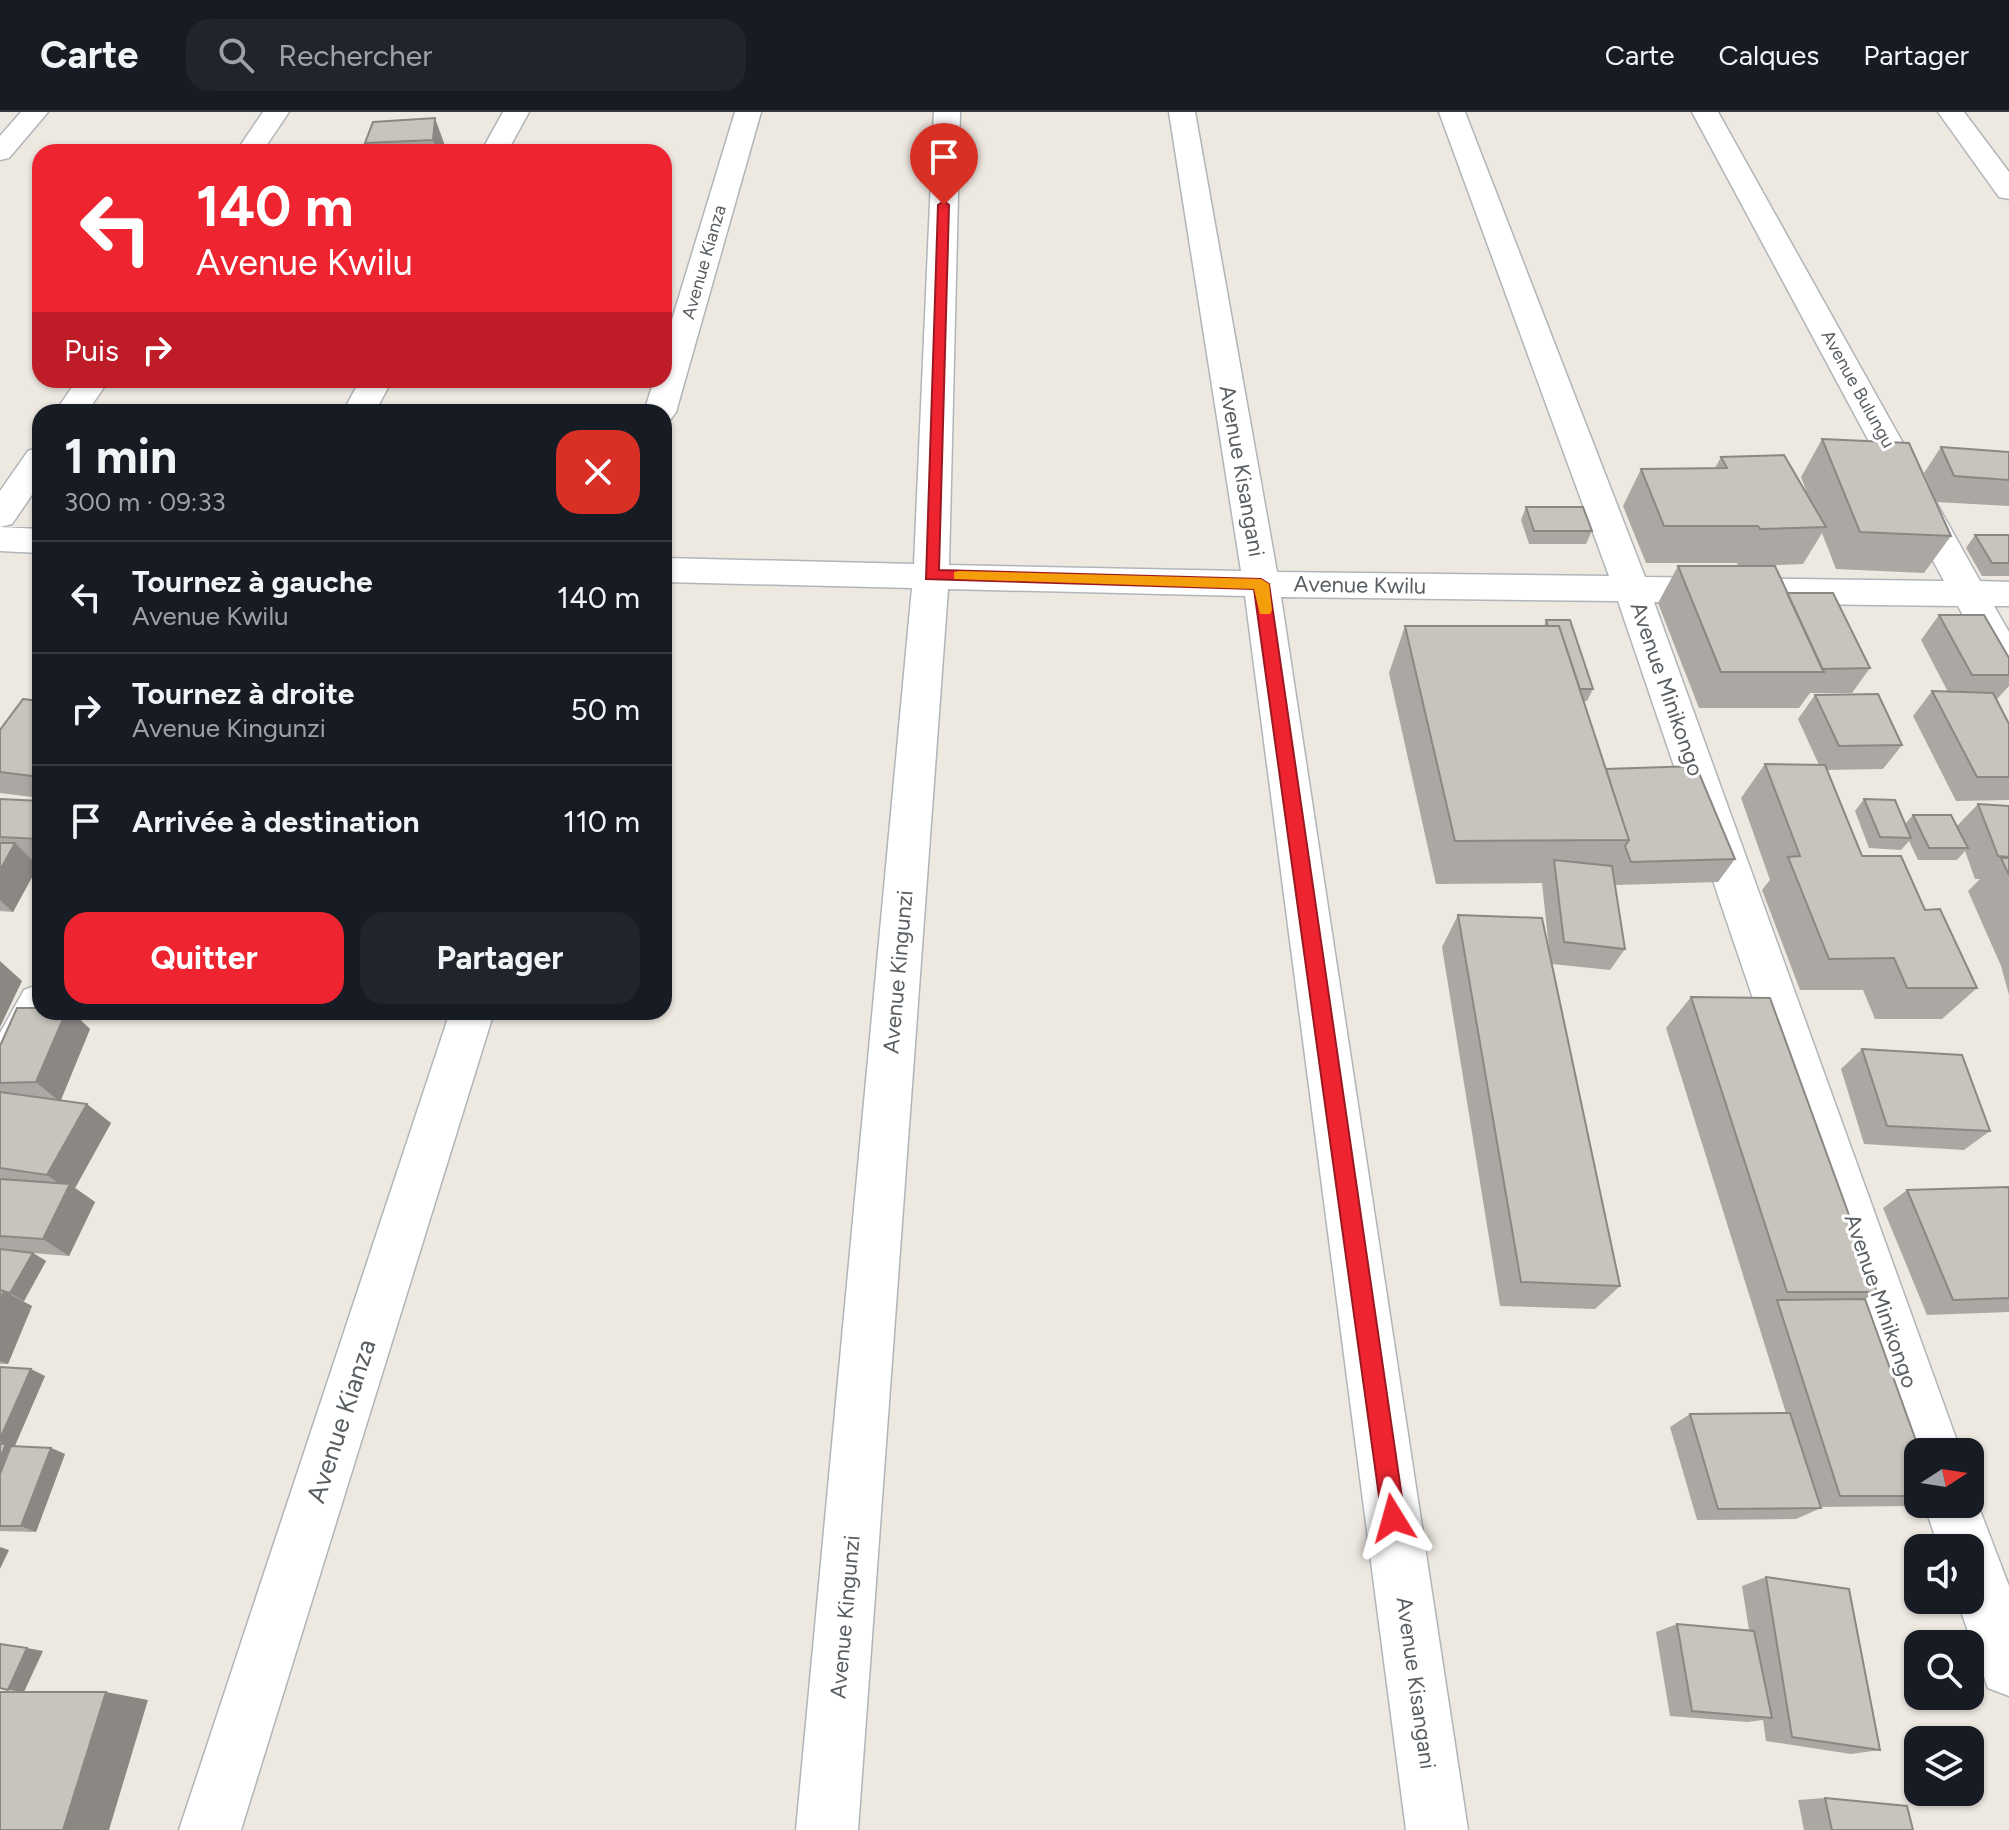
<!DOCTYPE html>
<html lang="fr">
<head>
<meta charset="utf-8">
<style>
	body { margin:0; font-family:Figtree,sans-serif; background:#20242c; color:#f1f3f6; height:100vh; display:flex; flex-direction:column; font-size:30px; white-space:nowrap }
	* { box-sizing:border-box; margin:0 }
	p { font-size:26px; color:#9ea1a6 }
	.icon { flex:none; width:44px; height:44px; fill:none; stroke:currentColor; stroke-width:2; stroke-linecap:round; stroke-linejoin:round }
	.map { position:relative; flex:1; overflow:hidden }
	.side { position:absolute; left:32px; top:292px; width:640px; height:616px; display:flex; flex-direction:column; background:#171b24; border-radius:24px; box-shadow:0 2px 6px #0004 }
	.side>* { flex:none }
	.banner { position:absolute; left:32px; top:32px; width:640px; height:244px; border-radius:24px; box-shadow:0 2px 6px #0004; background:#ee2531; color:#fff; overflow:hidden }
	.needle { width:52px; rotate:78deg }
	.tools { position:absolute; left:1904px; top:1326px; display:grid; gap:16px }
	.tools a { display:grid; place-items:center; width:80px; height:80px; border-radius:16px; background:#171b24; box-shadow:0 2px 6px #0004; font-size:40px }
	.pin { position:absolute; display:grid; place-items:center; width:68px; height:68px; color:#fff; margin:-82px -34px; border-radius:50% 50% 50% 0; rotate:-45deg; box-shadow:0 0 8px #0007 }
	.pin .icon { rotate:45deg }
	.me { position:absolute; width:88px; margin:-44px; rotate:352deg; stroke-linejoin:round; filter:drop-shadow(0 0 6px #0008) }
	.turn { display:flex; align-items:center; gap:28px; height:168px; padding:0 32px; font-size:36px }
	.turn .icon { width:104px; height:104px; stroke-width:2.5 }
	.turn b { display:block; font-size:56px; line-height:68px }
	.then { display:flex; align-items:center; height:76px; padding:0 32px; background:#0003; gap:16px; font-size:30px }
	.round { display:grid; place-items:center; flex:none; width:84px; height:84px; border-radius:24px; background:#20242c }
	.summary { display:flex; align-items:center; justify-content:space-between; height:136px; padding:0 32px }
	h1 { font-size:48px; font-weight:700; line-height:60px }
	.button { display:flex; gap:16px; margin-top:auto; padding:16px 32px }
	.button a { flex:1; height:92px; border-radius:24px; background:#ee2531; color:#fff; font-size:32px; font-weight:700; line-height:92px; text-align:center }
	.button a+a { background:#20242c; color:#f1f3f6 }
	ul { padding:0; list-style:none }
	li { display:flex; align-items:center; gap:24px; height:112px; padding:0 32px; border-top:2px solid #363941 }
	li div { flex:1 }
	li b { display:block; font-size:30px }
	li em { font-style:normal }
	header { display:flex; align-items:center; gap:48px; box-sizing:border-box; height:112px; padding:0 40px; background:#171b24; border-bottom:2px solid #363941 }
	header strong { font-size:38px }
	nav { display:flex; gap:44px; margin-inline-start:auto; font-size:28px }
	.search { width:560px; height:72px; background:#20242c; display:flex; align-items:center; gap:20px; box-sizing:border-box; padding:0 28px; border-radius:24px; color:#9ea1a6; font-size:30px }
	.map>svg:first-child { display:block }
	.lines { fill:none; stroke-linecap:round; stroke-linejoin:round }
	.street-casing { stroke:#b1b5b9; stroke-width:3 }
	.street { fill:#fff; fill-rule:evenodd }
	.wall { fill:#aba8a3 }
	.shaded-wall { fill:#8b8884 }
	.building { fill:#c7c3bd; stroke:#8b8884; stroke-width:2 }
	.route { fill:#ee2531; stroke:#9b1820; stroke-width:2 }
	.slow { fill:#f59e0b }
	.labels { text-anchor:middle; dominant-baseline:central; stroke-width:6; stroke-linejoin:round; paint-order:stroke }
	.far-street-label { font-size:18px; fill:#595e62; stroke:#fff }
	.street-label { font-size:22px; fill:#595e62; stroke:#fff }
	.near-street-label { font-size:26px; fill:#595e62; stroke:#fff }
</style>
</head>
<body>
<header>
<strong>Carte</strong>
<div class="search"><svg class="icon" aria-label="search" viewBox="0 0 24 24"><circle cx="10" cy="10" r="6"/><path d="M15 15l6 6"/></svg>Rechercher</div>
<nav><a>Carte</a><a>Calques</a><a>Partager</a></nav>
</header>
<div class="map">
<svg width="2009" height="1718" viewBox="0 0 2009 1718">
	<rect width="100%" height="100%" fill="#ede8e0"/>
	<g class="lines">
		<defs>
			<path id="street" d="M 21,0 L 48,0 L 9,46 L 0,48 L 0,24 Z
				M 263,0 L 289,0 L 262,40 L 236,40 Z
				M 503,0 L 529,0 L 507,40 L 481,40 Z
				M 735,0 L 761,0 L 676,300 L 671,307 L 664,309 L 664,300 L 644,300 L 654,268 L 664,268 L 664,234 Z
				M 934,0 L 960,0 L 949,453 L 1241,459 L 1169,0 L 1195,0 L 1277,460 L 1609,464 L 1439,0 L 1465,0 L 1645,465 L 1944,469 L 1692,0 L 1718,0 L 1980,469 L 2009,470 L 2009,494 L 1994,494 L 2009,520 L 2009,567 L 1996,564 L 1958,494 L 1654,490 L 1961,1340 L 1918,1340 L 1918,1360 L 1907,1340 L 1618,489 L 1281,485 L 1468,1718 L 1406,1718 L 1245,484 L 948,477 L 858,1718 L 796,1718 L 912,476 L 664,470 L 664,446 L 914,452 Z
				M 1938,0 L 1964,0 L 2009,60 L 2009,87 L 1999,85 Z
				M 77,268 L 109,268 L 87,300 L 55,300 Z
				M 360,268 L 392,268 L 375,300 L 343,300 Z
				M 40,335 L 40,371 L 12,412 L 0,415 L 0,379 L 28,339 Z
				M 0,415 L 40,417 L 40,441 L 0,439 Z
				M 40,872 L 40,900 L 58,900 L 16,979 L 0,985 L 0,921 L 24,878 Z
				M 450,900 L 494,900 L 241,1718 L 179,1718 Z
				M 1970,1372 L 2009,1474 L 2009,1584 L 1988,1576 L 1957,1488 L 1970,1488 L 1970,1436 L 1939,1436 L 1924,1392 L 1970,1392 Z"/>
		</defs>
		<use href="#street" class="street-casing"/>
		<use href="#street" class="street"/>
	</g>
	<path class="wall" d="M 373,10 L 444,31 L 443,40 L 368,40 L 365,31 Z
		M 1822,327 L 1951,424 L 1924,461 L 1836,457 L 1822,421 L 1803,452 L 1752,454 L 1787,481 L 1870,556 L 1852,581 L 1810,581 L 1799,596 L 1699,596 L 1658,491 L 1678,454 L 1738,454 L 1737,451 L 1646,451 L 1623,394 L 1641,357 L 1715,356 L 1721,345 L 1808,384 L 1801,365 Z
		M 1941,335 L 2009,340 L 2009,394 L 1936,390 L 1924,361 Z
		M 1526,395 L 1592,419 L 1586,432 L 1529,432 L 1521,408 Z
		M 1975,423 L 2009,423 L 2009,464 L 1982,464 L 1966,436 Z
		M 1939,503 L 2009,546 L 2009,574 L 1997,587 L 2009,612 L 2009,688 L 1956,689 L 1913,604 L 1932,579 L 1948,580 L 1921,528 Z
		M 1546,508 L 1593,577 L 1587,589 L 1584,589 L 1606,657 L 1735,747 L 1718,770 L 1616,773 L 1614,766 L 1625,837 L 1610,858 L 1552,852 L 1620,1174 L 1595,1197 L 1500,1194 L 1442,835 L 1458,803 L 1550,846 L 1542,771 L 1436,772 L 1389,561 L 1405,514 L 1544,514 Z
		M 1815,583 L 1902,633 L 1883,657 L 1827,658 L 1862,744 L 1925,798 L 1977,876 L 1942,907 L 1875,907 L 1863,878 L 1800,878 L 1762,778 L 1770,768 L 1741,686 L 1765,652 L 1819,653 L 1798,607 Z
		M 40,589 L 40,686 L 0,681 L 0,660 Z
		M 0,687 L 40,689 L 40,749 L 32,749 L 38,754 L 13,800 L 0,799 Z
		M 1864,687 L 1905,712 L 1913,703 L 1957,714 L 1978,692 L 2009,694 L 2009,883 L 2001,854 L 1968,779 L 1980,767 L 1975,767 L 1965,739 L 1957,748 L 1918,748 L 1909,729 L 1901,738 L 1869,736 L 1855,699 Z
		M 1691,885 L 1877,1180 L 1865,1187 L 1918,1340 L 1918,1390 L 1908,1394 L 1820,1395 L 1821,1396 L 1796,1407 L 1697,1408 L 1670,1315 L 1690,1302 L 1786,1301 L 1666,916 Z
		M 40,900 L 72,900 L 90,917 L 61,988 L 111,1011 L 75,1076 L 95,1090 L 69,1144 L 33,1141 L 46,1149 L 24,1189 L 22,1189 L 32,1194 L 8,1252 L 0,1252 L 0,934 Z
		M 1862,937 L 1990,1019 L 1964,1038 L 1864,1032 L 1841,957 Z
		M 2009,1077 L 2009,1200 L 1927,1203 L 1883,1096 L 1907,1078 Z
		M 0,1255 L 45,1264 L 14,1335 L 51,1336 L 65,1342 L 36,1420 L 0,1419 Z
		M 1766,1465 L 1880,1638 L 1851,1642 L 1766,1629 L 1763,1608 L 1747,1610 L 1670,1604 L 1656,1520 L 1677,1512 L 1749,1518 L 1742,1474 Z
		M 1825,1686 L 1913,1718 L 1804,1718 L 1798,1688 Z"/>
	<path class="shaded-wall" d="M 435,6 L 444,31 L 443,40 L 437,40 L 433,28 Z
		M 15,731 L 38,754 L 13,800 L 0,788 L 0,758 Z
		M 0,849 L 22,869 L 0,915 Z
		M 66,900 L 72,900 L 90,917 L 60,990 L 36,970 Z
		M 87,992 L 111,1011 L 75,1076 L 95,1090 L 69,1144 L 43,1127 L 68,1078 L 47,1063 Z
		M 33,1141 L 46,1149 L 24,1189 L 10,1181 Z
		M 4,1179 L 32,1194 L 8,1252 L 0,1249 L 0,1188 Z
		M 31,1257 L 45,1264 L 14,1336 L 0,1388 L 0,1346 L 6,1333 L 0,1330 L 0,1327 Z
		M 51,1336 L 65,1342 L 36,1420 L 21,1414 Z
		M 0,1435 L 9,1438 L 0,1457 Z
		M 27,1536 L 43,1539 L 24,1580 L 8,1578 Z
		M 106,1580 L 148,1588 L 109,1718 L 63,1718 Z"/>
	<path class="building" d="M 435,6 L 433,28 L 365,31 L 373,10 Z
		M 1822,327 L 1909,331 L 1951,424 L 1860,420 Z
		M 1941,335 L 2009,340 L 2009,368 L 1954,364 Z
		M 1784,343 L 1826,415 L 1760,417 L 1758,414 L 1664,414 L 1641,357 L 1727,356 L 1721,345 Z
		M 1526,395 L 1583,395 L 1592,419 L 1534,419 Z
		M 1975,423 L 2009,423 L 2009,451 L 1992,451 Z
		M 1678,454 L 1775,454 L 1824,560 L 1721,560 Z
		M 1787,481 L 1833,481 L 1870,556 L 1822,557 Z
		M 1939,503 L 1984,503 L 2009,546 L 2009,563 L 1972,563 Z
		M 1546,508 L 1570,508 L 1593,577 L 1580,577 L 1559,514 L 1548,514 Z
		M 1405,514 L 1559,514 L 1629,728 L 1455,729 Z
		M 1932,579 L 1993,581 L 2009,612 L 2009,665 L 1977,665 Z
		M 1878,582 L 1902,633 L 1839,634 L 1815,583 Z
		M 23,587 L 40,589 L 40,665 L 0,660 L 0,618 Z
		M 1765,652 L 1825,653 L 1862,744 L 1901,744 L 1925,798 L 1940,797 L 1977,876 L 1907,876 L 1894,846 L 1829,847 L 1788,745 L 1800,744 Z
		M 1696,654 L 1735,747 L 1631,750 L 1625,734 L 1629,728 L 1606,657 Z
		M 0,687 L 40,689 L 40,727 L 0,725 Z
		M 1864,687 L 1895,688 L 1911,726 L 1880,725 Z
		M 1978,692 L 2009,694 L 2009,745 L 1998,744 Z
		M 1913,703 L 1951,703 L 1968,736 L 1929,736 Z
		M 0,731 L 15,731 L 0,758 Z
		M 2001,746 L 2009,746 L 2009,763 Z
		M 1554,748 L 1612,754 L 1625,837 L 1564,830 Z
		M 1458,803 L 1542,806 L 1620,1174 L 1521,1170 Z
		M 1691,885 L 1770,886 L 1877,1180 L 1787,1180 Z
		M 17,896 L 40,896 L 40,900 L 66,900 L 36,970 L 0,971 L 0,934 Z
		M 1862,937 L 1962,943 L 1990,1019 L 1887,1014 Z
		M 0,980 L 87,992 L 47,1063 L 0,1056 Z
		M 0,1067 L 70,1072 L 43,1127 L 0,1124 Z
		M 2008,1075 L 2009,1077 L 2009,1186 L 1953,1188 L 1907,1078 Z
		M 0,1137 L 33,1141 L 10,1181 L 0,1178 Z
		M 0,1178 L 4,1179 L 0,1188 Z
		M 1865,1187 L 1920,1340 L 1918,1340 L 1918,1384 L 1840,1384 L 1777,1188 Z
		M 0,1255 L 31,1257 L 0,1327 Z
		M 1790,1301 L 1821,1396 L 1718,1397 L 1690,1302 Z
		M 0,1332 L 6,1332 L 0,1346 Z
		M 11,1334 L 51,1336 L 21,1414 L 0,1414 L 0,1362 Z
		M 1766,1465 L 1849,1477 L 1880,1638 L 1792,1625 Z
		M 1677,1512 L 1754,1519 L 1772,1606 L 1692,1599 Z
		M 0,1532 L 27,1536 L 8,1578 L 0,1576 Z
		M 0,1580 L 106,1580 L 63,1718 L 0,1718 Z
		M 1825,1686 L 1907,1694 L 1913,1718 L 1832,1718 Z"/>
	<path class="route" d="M 944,89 L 949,93 L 939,458 L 1261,467 L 1269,472 L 1405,1406 L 1401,1415 L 1393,1418 L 1385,1415 L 1382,1406 L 1254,477 L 926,467 L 938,93 Z"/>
	<path class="slow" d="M 959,459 L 1261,467 L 1269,472 L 1272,498 L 1270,502 L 1260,502 L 1254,477 L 954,467 L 954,460 Z"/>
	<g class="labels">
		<g class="far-street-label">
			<text transform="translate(704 150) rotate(-74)">Avenue Kianza</text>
			<text transform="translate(1858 277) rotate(61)">Avenue Bulungu</text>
		</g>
		<g class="street-label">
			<text transform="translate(1242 359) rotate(80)">Avenue Kisangani</text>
			<text transform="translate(1360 473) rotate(1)">Avenue Kwilu</text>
			<text transform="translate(1667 577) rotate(71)">Avenue Minikongo</text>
			<text transform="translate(898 860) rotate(-85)">Avenue Kingunzi</text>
			<text transform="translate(1881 1189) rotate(71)">Avenue Minikongo</text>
			<text transform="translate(845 1505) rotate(-85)">Avenue Kingunzi</text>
			<text transform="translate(1416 1571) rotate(82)">Avenue Kisangani</text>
		</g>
		<g class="near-street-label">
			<text transform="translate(341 1309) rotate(-72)">Avenue Kianza</text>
		</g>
	</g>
</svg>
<div class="tools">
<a><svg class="needle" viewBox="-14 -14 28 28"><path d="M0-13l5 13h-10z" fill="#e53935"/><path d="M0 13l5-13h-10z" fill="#9ea1a6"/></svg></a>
<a><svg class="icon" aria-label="sound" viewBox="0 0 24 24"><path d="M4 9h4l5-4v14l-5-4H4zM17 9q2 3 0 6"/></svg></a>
<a><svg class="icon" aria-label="search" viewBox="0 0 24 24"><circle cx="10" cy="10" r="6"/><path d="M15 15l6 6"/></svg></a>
<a><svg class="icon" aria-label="layers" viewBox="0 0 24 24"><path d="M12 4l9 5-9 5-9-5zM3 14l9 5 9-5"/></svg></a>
</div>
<div class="pin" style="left:944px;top:93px;background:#d93025"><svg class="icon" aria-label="arrive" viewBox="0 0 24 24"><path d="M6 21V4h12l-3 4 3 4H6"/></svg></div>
<svg class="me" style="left:1393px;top:1406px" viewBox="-20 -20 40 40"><path d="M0-17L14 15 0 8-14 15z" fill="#ee2531" stroke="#fff" stroke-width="4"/></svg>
<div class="banner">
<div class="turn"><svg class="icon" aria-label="left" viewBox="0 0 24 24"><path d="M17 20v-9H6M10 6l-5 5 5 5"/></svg><div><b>140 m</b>Avenue Kwilu</div></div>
<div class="then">Puis<svg class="icon" aria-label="right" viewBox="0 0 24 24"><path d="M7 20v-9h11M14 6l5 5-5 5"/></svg></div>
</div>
<section class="side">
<div class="summary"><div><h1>1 min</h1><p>300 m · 09:33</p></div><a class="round" style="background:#d93025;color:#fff"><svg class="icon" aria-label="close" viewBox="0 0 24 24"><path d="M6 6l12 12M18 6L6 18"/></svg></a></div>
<ul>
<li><svg class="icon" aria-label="left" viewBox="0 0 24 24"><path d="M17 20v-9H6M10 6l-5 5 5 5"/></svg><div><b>Tournez à gauche</b><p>Avenue Kwilu</p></div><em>140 m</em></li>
<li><svg class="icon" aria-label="right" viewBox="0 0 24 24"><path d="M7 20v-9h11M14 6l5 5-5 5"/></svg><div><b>Tournez à droite</b><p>Avenue Kingunzi</p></div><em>50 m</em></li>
<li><svg class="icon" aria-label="arrive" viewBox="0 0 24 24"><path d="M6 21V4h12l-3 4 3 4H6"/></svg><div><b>Arrivée à destination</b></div><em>110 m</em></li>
</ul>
<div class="button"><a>Quitter</a><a>Partager</a></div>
</section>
</div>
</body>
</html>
